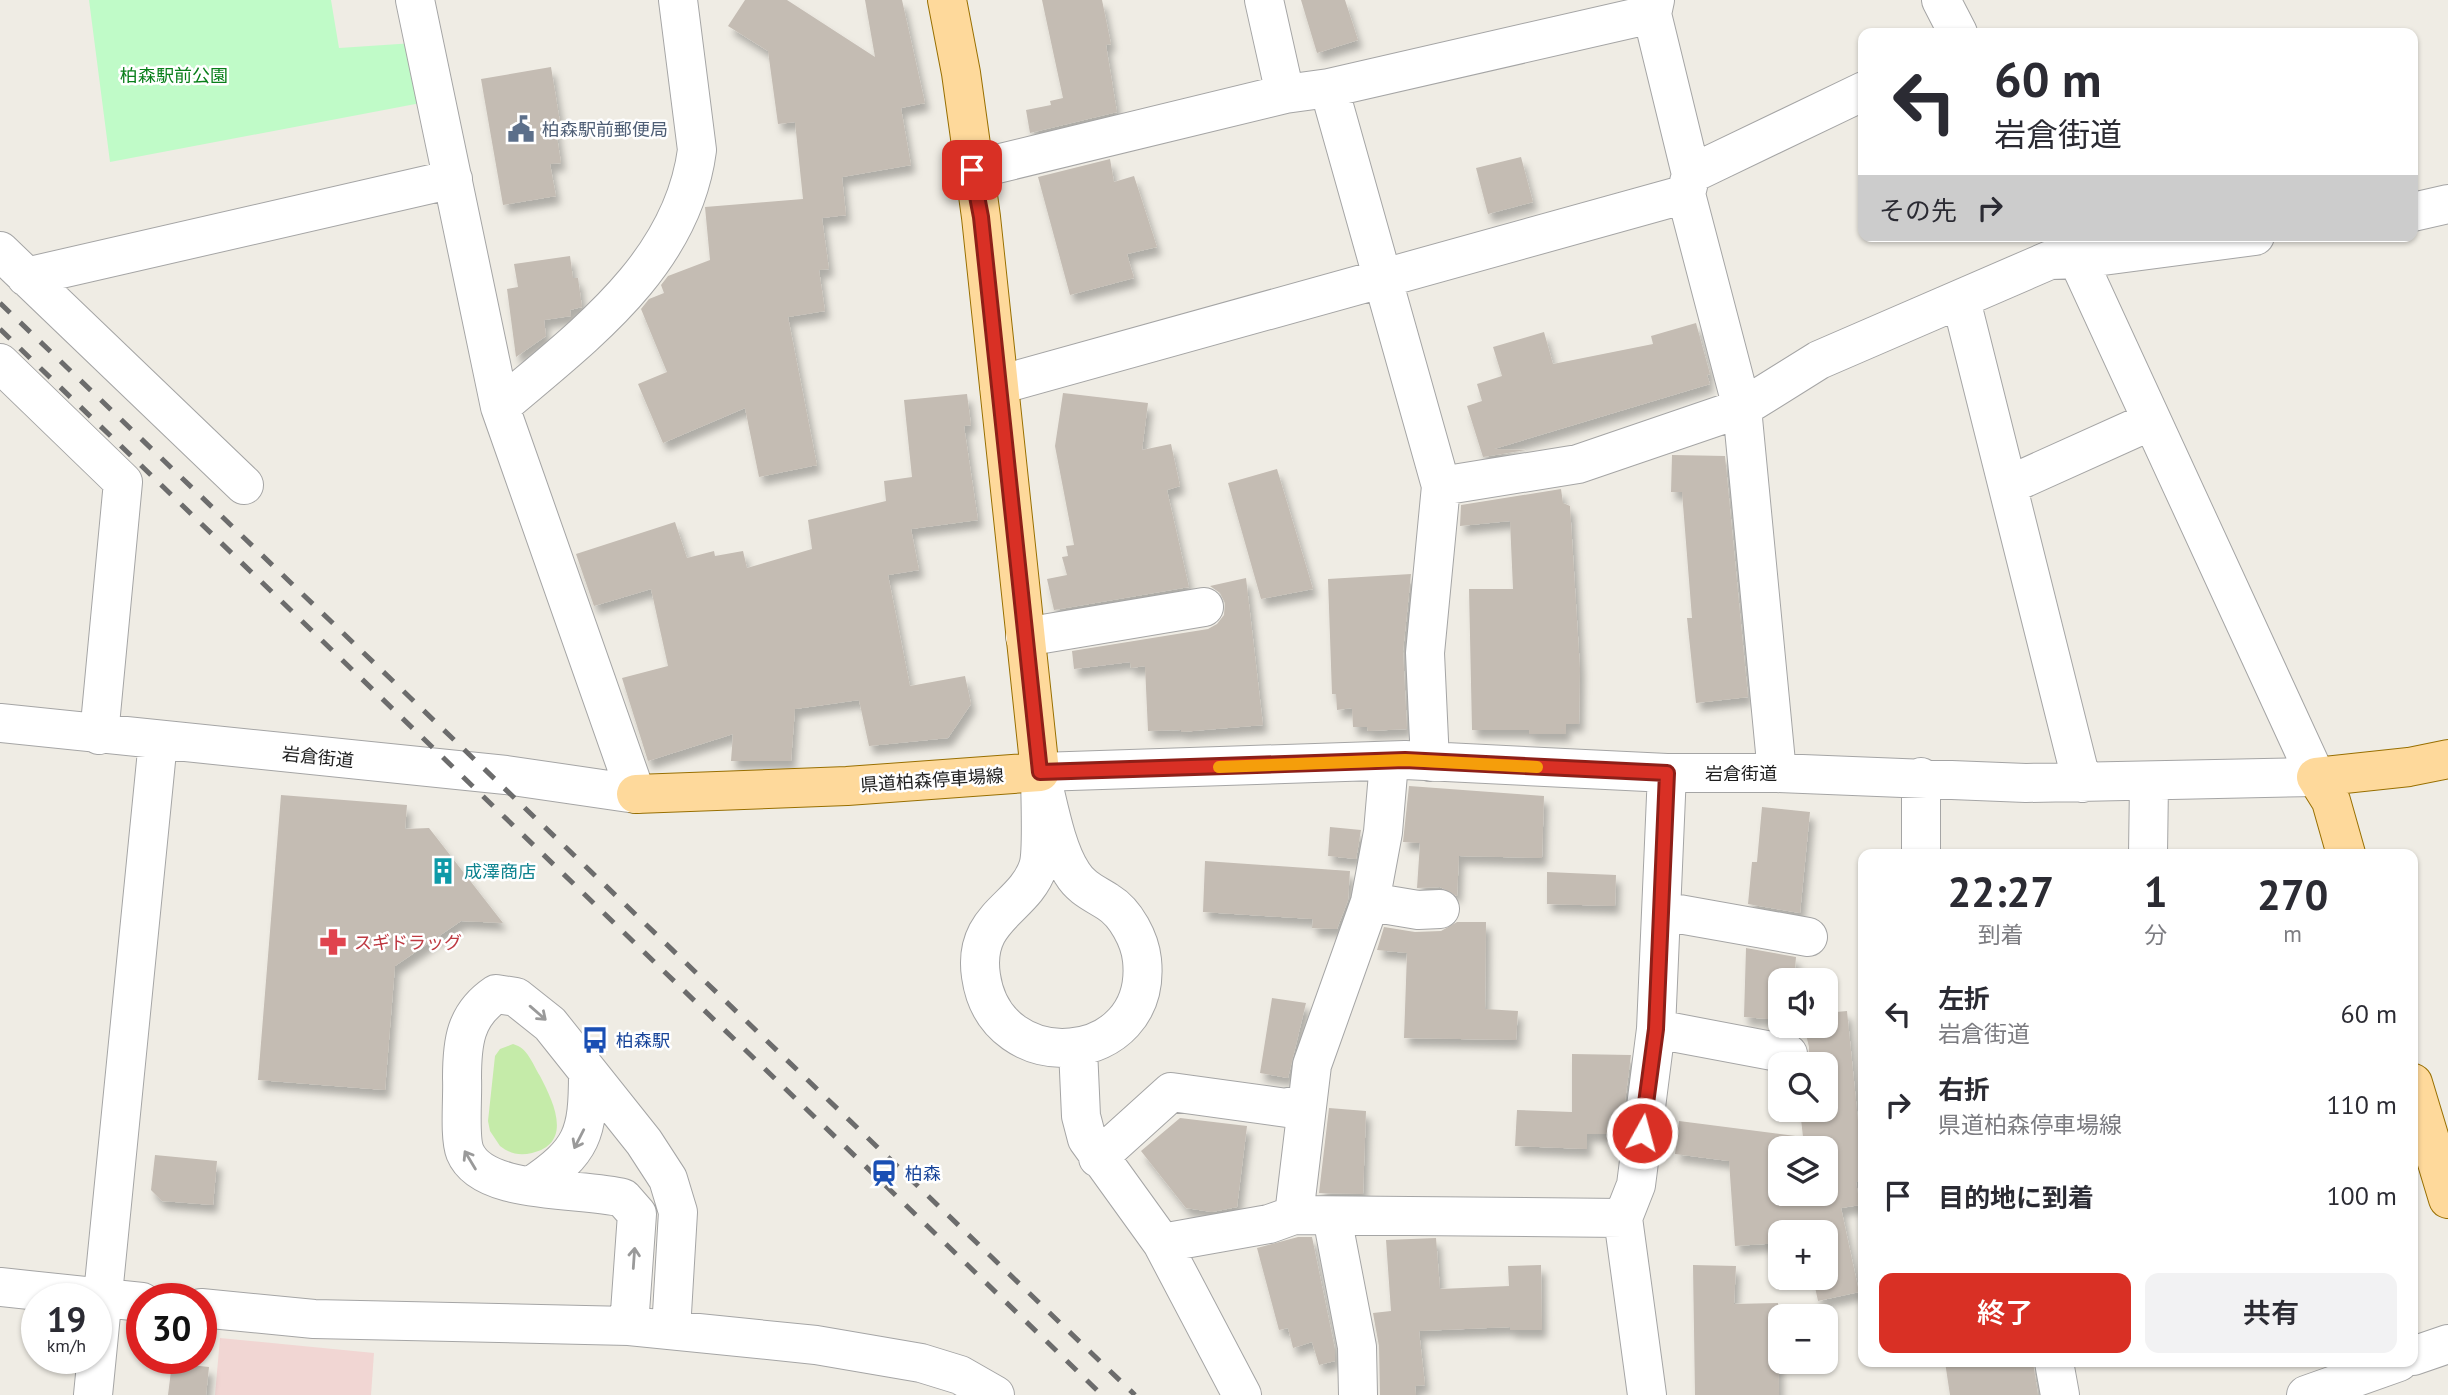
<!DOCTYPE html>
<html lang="ja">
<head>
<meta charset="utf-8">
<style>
	body { margin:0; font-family:"PT Sans","Noto Sans JP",sans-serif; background:#f2f2f3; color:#2b2b33; height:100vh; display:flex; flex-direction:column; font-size:26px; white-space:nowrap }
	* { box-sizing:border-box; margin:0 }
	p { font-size:23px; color:#7c7c81 }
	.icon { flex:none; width:38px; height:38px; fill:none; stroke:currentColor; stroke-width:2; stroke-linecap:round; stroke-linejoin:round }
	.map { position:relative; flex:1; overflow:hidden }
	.drawer { position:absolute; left:1858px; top:849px; width:560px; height:518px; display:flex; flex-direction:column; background:#fff; border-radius:14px; box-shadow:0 2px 5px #0004 }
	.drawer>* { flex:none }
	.hud { position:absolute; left:1858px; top:28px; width:560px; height:214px; border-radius:14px; box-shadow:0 2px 5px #0004; background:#fff; color:#2b2b33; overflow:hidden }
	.fabs { position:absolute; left:1768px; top:968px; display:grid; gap:14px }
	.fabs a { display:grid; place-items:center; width:70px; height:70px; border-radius:14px; background:#fff; box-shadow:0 2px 5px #0004; font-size:35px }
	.speed { position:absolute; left:21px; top:1283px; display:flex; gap:14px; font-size:35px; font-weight:700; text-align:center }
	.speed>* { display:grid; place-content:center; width:91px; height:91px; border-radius:50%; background:#fff; box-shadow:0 2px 5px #0004; line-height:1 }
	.speed small { font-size:18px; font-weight:400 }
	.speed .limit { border:10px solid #d22; background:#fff; color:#111 }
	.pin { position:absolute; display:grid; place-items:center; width:60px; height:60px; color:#fff; margin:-30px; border-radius:14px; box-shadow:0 4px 10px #0006 }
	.me { position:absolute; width:77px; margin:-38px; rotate:7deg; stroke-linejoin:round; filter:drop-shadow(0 0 5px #0008) }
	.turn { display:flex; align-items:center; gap:24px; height:147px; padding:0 21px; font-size:32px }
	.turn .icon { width:91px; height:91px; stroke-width:2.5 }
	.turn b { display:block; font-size:49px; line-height:60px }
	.then { display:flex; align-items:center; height:66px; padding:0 21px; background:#0003; gap:14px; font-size:26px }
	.eta { display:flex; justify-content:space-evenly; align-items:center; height:119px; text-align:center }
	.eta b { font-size:42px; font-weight:600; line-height:49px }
	.button { display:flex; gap:14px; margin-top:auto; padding:14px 21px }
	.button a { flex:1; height:80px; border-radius:14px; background:#d93025; color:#fff; font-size:28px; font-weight:600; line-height:80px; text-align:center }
	.button a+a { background:#f2f2f3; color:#2b2b33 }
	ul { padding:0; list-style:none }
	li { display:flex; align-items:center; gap:21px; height:91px; padding:0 21px }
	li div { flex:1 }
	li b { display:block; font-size:26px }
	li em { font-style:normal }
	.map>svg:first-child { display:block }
	.commercial { fill:#f1d6d3 }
	.grass { fill:#c5eba9 }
	.park { fill:#c0fbc8 }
	.building { fill:#c4bcb3; fill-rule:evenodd; filter:url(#shadow) }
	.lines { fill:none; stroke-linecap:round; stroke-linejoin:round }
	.minor-casing { stroke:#a5a5a5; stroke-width:40 }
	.major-casing { stroke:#986f00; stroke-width:40 }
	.minor { stroke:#fff; stroke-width:38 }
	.major { stroke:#fed99b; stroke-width:38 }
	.rail { stroke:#6c6c6c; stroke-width:5; stroke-dasharray:14 14; stroke-linecap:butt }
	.oneway { stroke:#9a9a9a }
	.route-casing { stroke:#8d1f18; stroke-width:18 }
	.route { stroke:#d93025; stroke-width:12 }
	.slow { stroke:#f59e0b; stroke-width:12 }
	.labels { text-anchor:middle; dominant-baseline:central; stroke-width:5; stroke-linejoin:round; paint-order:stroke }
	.park-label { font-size:18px; fill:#097f1a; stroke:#fff }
	.service-label { font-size:18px; fill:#4e5e75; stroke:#fff; text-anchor:start }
	.street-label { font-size:18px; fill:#1e1e1e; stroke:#fff }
	.culture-label { font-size:18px; fill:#0d838f; stroke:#fff; text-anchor:start }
	.health-label { font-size:18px; fill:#be3a42; stroke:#fff; text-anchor:start }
	.transit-label { font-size:18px; fill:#164399; stroke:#fff; text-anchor:start }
</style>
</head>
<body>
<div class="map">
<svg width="2448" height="1395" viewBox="0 0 2448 1395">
	<defs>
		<filter id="shadow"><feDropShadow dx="4.5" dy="8" stdDeviation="3.5" flood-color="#0004"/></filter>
	</defs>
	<rect width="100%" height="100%" fill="#efece4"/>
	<path class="commercial" d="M 220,1338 L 374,1353 L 371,1395 L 215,1395 Z"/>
	<path class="grass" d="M 513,1044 C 528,1048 532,1063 540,1076 C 553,1101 574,1143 532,1153 C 520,1156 510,1154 500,1146 L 490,1131 L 488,1121 L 495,1056 L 500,1049 Z"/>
	<path class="park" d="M 89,0 L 331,0 L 339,48 L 414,43 L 426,102 L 110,162 Z"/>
	<path class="building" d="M 745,0 L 787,0 L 875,57 L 865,0 L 902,0 L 925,103 L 901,108 L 911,165 L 842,177 L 846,215 L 822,218 L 829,269 L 819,270 L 825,311 L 788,317 L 817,465 L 759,477 L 745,408 L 663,443 L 638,384 L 667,372 L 641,309 L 649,299 L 664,293 L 661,285 L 668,276 L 710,260 L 705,207 L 803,199 L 795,122 L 778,124 L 768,51 L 728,26 Z
		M 1042,0 L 1102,0 L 1111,44 L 1106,45 L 1117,112 L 1030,133 L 1026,110 L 1051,105 L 1050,101 L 1063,98 Z
		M 1301,0 L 1345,0 L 1358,40 L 1317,53 Z
		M 551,67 L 560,122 L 555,123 L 561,163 L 550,164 L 556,196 L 503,205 L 481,79 Z
		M 1521,157 L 1533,202 L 1488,214 L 1476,168 Z
		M 1110,159 L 1114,182 L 1134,176 L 1157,247 L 1127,254 L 1134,278 L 1070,295 L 1038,177 Z
		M 570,256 L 573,278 L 578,278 L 582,307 L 570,310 L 571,316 L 544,320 L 546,336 L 516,357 L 507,289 L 518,287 L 514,264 Z
		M 1696,323 L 1710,374 L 1707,375 L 1710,384 L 1494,449 L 1526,450 L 1483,457 L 1467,406 L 1482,401 L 1477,384 L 1502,376 L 1493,347 L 1544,332 L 1553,364 L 1653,344 L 1651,336 Z
		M 1063,393 L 1148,403 L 1142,450 L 1171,444 L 1180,486 L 1167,490 L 1189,587 L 1054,610 L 1047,579 L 1067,575 L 1062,557 L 1068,556 L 1066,546 L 1074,545 L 1055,446 Z
		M 967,394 L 971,425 L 964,426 L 978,520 L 911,529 L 919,570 L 888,575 L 910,686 L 965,676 L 971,704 L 948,738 L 869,746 L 859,700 L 795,709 L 791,761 L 731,761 L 733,734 L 648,761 L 622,678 L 668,666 L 651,589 L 594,606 L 576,554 L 675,522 L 687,558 L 714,551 L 715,556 L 743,551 L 747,568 L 812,549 L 808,520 L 886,501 L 884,481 L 912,477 L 904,400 Z
		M 1672,455 L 1725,456 L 1748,697 L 1696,703 L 1687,618 L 1692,618 L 1682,492 L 1671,492 Z
		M 1277,469 L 1313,589 L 1261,599 L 1228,483 Z
		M 1561,489 L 1563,503 L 1570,506 L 1580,669 L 1579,724 L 1566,724 L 1566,734 L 1529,734 L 1529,730 L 1472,730 L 1469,589 L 1513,589 L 1510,521 L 1460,526 L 1461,505 Z
		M 1411,574 L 1403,651 L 1407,729 L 1368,731 L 1367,727 L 1353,727 L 1352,708 L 1337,710 L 1336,694 L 1332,694 L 1328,579 Z
		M 1246,578 L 1263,725 L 1181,732 L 1181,730 L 1148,731 L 1145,666 L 1131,668 L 1130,662 L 1074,669 L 1072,651 L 1208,629 L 1217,624 L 1224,615 L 1225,603 L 1220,593 L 1210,586 Z
		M 1409,786 L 1544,796 L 1542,858 L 1459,856 L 1457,896 L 1440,887 L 1417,888 L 1420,843 L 1403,842 Z
		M 281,795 L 407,805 L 405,829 L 429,828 L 503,923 L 461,921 L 395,966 L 385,1090 L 258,1080 Z
		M 1762,807 L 1810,812 L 1800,913 L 1748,904 L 1752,862 L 1757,862 Z
		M 1330,827 L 1361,830 L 1356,859 L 1328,856 Z
		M 1205,861 L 1350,871 L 1348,900 L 1337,929 L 1312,928 L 1313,919 L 1203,912 Z
		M 1547,872 L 1616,875 L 1615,906 L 1547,904 Z
		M 1457,922 L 1486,922 L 1485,1009 L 1518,1011 L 1516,1040 L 1404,1038 L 1407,953 L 1377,950 L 1384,927 L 1415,932 L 1441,931 Z
		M 1746,948 L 1796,957 L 1794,980 L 1780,980 L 1780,1020 L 1744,1017 Z
		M 1272,998 L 1306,1003 L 1288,1078 L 1260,1073 Z
		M 1847,1011 L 1864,1181 L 1856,1182 L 1860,1205 L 1841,1208 L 1859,1292 L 1818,1301 L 1813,1278 L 1825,1278 L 1825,1232 L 1780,1232 L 1780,1243 L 1735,1246 L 1729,1161 L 1675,1154 L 1679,1121 L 1803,1137 L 1800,1110 L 1825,1110 L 1825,1064 L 1808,1064 L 1809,1047 L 1804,1026 L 1825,1026 L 1825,1013 ZM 1780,1148 L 1825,1148 L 1825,1194 L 1780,1194 Z
		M 1572,1054 L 1631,1055 L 1624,1109 L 1617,1109 L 1617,1122 L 1608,1121 L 1607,1134 L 1587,1134 L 1587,1149 L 1515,1146 L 1517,1110 L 1572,1112 Z
		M 1329,1108 L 1366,1111 L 1363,1194 L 1319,1193 Z
		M 1180,1118 L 1247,1126 L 1237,1207 L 1212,1212 L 1186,1208 L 1141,1151 Z
		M 155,1155 L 217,1161 L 213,1205 L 162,1201 L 151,1190 Z
		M 1298,1237 L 1312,1237 L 1335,1349 L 1335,1361 L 1319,1365 L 1312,1342 L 1293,1348 L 1288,1328 L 1279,1330 L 1257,1248 Z
		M 1436,1238 L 1440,1289 L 1509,1286 L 1508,1266 L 1541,1265 L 1542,1330 L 1510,1330 L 1510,1327 L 1419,1331 L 1425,1385 L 1415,1386 L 1416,1395 L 1380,1395 L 1379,1346 L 1373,1313 L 1391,1311 L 1386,1240 Z
		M 1693,1265 L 1736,1266 L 1734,1304 L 1778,1303 L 1779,1395 L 1695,1395 Z
		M 1945,1362 L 2033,1362 L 2038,1395 L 1950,1395 Z
		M 172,1363 L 209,1367 L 206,1395 L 168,1395 Z"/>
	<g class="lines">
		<defs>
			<path id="minor" d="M 1264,0 L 1285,94
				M 1655,0 L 1652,14 L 1691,174 L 1686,194 L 1742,408 L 1777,773
				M 1941,0 L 1958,33
				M 1329,88 L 1441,486 L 1425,653 L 1430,762
				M 972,170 L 1285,94 L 1329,88 L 1652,14
				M 1691,174 L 1864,91
				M 2413,212 L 2448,204
				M 0,251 L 244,485
				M 26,277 L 453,179
				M 1961,300 L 2082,783
				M 0,363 L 123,482 L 99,735
				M 999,385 L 1686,194
				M 500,407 C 583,336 682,265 697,150 L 678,0
				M 2009,485 L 2151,421
				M 1441,486 L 1578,464 L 1742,408 L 1819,360 L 2050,260 L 2080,259 L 2255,236
				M 1025,637 L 1204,607
				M 0,723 L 506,775 L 636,794 L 500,407 L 415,0
				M 1040,772 L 1405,760 L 1667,773 L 1777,773 L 2026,783 L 2316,777 L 2067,236
				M 1040,772 C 1048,801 1055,847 1072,873 C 1081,888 1094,893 1108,902 C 1126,913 1140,940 1142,960 C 1153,1067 996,1081 981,976 C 972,916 1024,909 1038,867 C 1043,853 1040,791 1040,772 Z
				M 1921,777 L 1921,854
				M 2148,854 L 2149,783
				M 1370,902 L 1418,910 L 1440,909
				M 1662,911 L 1808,937
				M 1656,1029 L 1788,1054
				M 1078,1049 L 1081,1116 L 1087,1139 L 1162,1243 L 1242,1395
				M 1098,1158 L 1171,1092 L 1287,1108 L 1307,1102
				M 531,1186 C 583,1151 588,1134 588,1073
				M 1294,1215 L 1312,1065 L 1370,902 L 1383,832 L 1389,762
				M 1332,1217 L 1357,1347 L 1358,1395
				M 1162,1243 L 1269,1224 L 1294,1215 L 1623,1218
				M 0,1287 L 142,1302
				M 201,1308 L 314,1319 L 629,1326 L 816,1345 L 921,1363 L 960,1375 L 995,1395
				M 629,1326 L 637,1214 L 623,1198 C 582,1187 483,1196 465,1152 C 459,1137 463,1096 462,1078 C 462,1042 465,1015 496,994 L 516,997 L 550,1024 L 644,1142 L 668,1179 L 678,1212 L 671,1330
				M 2413,1356 L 2448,1344
				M 2054,1362 L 2060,1395
				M 93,1395 L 158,741
				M 1647,1395 L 1623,1218 L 1636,1185 L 1656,1029 L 1667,773
				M 2306,1395 L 2399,1362"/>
			<path id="major" d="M 636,794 L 847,786 L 1040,772 L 981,217 L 961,73 L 947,0
				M 2346,854 L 2331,801 L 2316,777 L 2409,767 L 2448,759
				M 2413,1083 L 2448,1199"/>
		</defs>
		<use href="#minor" class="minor-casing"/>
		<use href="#major" class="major-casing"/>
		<use href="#minor" class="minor"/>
		<use href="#major" class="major"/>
		<path class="rail" d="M 0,303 L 1135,1395
			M 0,329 L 1102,1395"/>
	</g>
	<defs><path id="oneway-shaft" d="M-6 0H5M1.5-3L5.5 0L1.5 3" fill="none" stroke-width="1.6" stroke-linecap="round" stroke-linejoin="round" transform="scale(1.75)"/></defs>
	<g class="oneway">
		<use href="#oneway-shaft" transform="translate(538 1013) rotate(41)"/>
		<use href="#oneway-shaft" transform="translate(579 1139) rotate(117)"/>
		<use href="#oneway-shaft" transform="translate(470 1160) rotate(-121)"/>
		<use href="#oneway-shaft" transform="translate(634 1258) rotate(-86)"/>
	</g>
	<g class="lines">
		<defs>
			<path id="route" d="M 972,170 L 981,217 L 1040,772 L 1405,760 L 1667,773 L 1656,1029 L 1642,1133"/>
		</defs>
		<use href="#route" class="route-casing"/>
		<use href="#route" class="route"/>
		<path class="slow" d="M 1219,767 L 1405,760 L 1537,767"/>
	</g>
	<defs>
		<symbol id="civic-bare" viewBox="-9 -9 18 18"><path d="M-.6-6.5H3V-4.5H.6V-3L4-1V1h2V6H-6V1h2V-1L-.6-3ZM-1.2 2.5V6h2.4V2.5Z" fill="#5c6f8a" stroke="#fff" stroke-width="2.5" paint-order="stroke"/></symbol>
		<symbol id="building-bare" viewBox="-9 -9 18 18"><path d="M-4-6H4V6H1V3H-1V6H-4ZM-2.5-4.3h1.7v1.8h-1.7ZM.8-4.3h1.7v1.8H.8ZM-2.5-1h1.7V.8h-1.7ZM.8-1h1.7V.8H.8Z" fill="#0f9aa8" stroke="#fff" stroke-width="2.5" paint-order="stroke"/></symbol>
		<symbol id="pharmacy-bare" viewBox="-9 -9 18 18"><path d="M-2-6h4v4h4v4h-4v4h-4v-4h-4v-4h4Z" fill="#e0444e" stroke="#fff" stroke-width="2.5" paint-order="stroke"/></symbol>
		<symbol id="bus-bare" viewBox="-9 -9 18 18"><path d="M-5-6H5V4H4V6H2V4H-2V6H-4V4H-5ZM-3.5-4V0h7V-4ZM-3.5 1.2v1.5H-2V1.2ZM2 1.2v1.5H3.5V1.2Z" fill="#1a4fb4" stroke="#fff" stroke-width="2.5" paint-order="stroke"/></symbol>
		<symbol id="station-bare" viewBox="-9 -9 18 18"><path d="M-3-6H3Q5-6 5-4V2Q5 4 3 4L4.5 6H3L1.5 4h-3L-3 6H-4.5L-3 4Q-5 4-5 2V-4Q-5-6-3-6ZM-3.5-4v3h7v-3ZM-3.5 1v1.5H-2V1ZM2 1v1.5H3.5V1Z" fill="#1a4fb4" stroke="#fff" stroke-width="2.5" paint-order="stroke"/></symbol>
	</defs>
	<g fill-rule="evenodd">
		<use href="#civic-bare" x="502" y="110" width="38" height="38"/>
		<use href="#building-bare" x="424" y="852" width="38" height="38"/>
		<use href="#pharmacy-bare" x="314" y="923" width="38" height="38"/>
		<use href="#bus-bare" x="576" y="1021" width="38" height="38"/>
		<use href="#station-bare" x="865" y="1154" width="38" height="38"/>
	</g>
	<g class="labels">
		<g class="park-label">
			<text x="174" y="75">柏森駅前公園</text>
		</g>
		<g class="service-label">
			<text x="542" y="129">柏森駅前郵便局</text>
		</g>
		<g class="street-label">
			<text transform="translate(318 757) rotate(6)">岩倉街道</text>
			<text x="1741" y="773">岩倉街道</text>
			<text transform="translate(932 780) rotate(-4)">県道柏森停車場線</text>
		</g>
		<g class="culture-label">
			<text x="464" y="871">成澤商店</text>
		</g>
		<g class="health-label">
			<text x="354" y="942">スギドラッグ</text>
		</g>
		<g class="transit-label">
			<text x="616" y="1040">柏森駅</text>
			<text x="905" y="1173">柏森</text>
		</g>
	</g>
</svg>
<div class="fabs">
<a><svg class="icon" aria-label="sound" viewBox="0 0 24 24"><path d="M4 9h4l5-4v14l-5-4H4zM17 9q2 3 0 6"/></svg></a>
<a><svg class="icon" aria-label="search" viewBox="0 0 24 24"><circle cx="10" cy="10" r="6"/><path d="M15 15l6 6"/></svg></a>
<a><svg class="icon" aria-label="layers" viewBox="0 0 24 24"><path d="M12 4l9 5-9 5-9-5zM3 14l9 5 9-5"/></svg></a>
<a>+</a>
<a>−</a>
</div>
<div class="speed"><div>19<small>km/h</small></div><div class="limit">30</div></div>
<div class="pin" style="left:972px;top:170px;background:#d93025"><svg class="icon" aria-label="arrive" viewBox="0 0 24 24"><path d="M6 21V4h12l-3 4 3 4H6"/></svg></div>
<svg class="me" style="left:1642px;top:1133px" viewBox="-20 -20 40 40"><circle r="17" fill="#d93025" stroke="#fff" stroke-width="3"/><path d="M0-11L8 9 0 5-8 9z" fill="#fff"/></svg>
<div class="hud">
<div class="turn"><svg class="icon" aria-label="left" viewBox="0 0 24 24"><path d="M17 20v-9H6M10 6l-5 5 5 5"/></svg><div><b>60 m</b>岩倉街道</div></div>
<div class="then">その先<svg class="icon" aria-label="right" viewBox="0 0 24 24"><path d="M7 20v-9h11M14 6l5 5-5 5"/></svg></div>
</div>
<section class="drawer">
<div class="eta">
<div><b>22:27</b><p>到着</p></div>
<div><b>1</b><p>分</p></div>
<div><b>270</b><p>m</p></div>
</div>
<ul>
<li><svg class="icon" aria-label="left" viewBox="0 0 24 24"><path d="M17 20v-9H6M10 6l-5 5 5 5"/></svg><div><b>左折</b><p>岩倉街道</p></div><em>60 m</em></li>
<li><svg class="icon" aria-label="right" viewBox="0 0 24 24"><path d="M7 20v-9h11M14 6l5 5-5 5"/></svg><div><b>右折</b><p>県道柏森停車場線</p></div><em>110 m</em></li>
<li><svg class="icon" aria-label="arrive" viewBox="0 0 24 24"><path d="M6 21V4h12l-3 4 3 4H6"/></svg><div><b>目的地に到着</b></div><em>100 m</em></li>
</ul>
<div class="button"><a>終了</a><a>共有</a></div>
</section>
</div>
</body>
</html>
